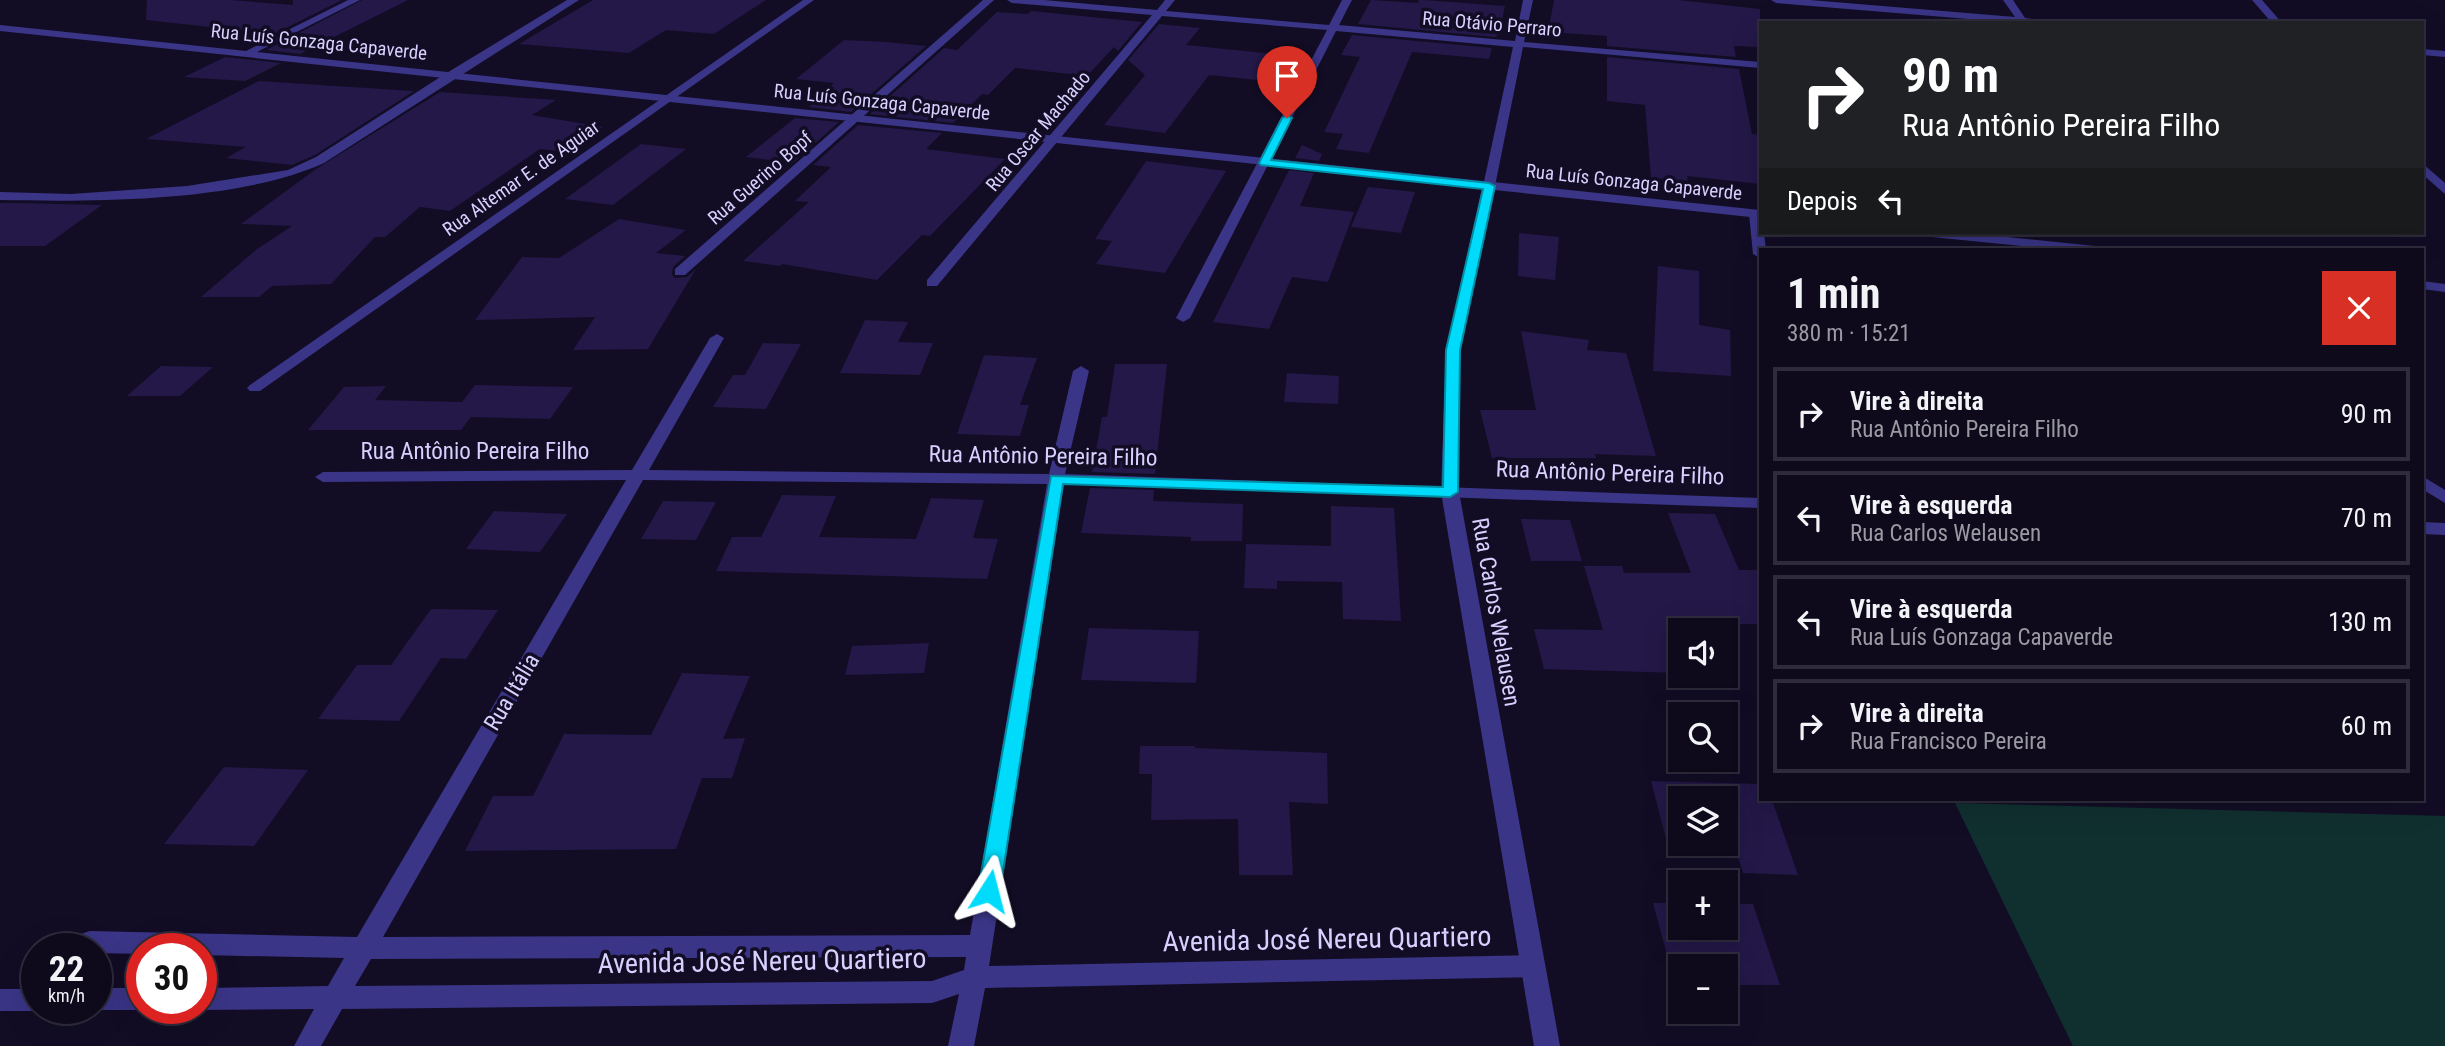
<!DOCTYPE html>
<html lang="pt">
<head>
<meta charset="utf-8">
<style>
	body { margin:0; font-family:"Roboto Condensed",sans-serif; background:#1c1829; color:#f1f3f6; height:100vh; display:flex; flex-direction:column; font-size:26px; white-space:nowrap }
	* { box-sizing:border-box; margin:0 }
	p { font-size:23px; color:#9b9aa3 }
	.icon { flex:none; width:38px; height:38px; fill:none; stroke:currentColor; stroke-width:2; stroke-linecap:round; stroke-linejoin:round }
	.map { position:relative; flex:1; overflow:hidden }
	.sheet { position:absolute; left:1759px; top:248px; width:665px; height:553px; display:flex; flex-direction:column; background:#0e0a1c; border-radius:0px; box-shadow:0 7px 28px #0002,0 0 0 2px #2e2b3b }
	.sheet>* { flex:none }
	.banner { position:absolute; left:1759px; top:21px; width:665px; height:214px; border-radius:0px; box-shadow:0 7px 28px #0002,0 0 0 2px #2e2b3b; background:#202124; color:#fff; overflow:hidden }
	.controls { position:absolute; left:1668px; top:618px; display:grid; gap:14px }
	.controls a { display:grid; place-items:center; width:70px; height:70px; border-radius:0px; background:#0e0a1c; box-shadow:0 7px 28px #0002,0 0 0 2px #2e2b3b; font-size:35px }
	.speed { position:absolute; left:21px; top:933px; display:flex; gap:14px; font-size:35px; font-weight:700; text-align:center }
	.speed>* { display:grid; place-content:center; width:91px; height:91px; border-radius:50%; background:#0e0a1c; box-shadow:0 7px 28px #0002,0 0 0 2px #2e2b3b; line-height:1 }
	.speed small { font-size:18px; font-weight:400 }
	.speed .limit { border:10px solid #d22; background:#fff; color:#111 }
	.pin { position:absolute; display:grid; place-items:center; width:60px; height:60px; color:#fff; margin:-72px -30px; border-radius:50% 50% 50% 0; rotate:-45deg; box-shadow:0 0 7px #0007 }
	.pin .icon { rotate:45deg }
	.me { position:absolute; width:77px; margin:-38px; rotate:9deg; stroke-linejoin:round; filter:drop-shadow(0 0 5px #0008) }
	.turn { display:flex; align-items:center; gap:24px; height:147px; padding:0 28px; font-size:32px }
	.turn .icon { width:91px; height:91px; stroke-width:2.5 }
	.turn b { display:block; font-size:49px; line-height:60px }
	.then { display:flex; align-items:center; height:66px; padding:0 28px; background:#0003; gap:14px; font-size:26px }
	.round { display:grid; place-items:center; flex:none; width:74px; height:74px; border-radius:0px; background:#1c1829 }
	.head { display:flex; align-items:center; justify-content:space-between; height:119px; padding:0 28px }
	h1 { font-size:42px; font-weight:700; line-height:52px }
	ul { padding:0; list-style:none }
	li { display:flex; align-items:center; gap:21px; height:94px; margin:0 14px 10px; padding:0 14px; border:4px solid #2e2b3b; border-radius:0px }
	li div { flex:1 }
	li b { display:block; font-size:26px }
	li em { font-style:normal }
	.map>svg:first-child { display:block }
	.green { fill:#10302f }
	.building { fill:#231847 }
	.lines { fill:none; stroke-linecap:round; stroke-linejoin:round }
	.minor { fill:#3a3587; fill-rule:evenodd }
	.tertiary { fill:#3a3587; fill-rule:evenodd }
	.route { fill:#00dbfc; stroke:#008ea4; stroke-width:2 }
	.labels { text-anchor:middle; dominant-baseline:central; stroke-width:7; stroke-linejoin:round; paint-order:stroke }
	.far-street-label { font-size:19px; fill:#d8d1ff; stroke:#120d25 }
	.street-label { font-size:23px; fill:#d8d1ff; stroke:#120d25 }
	.near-street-label { font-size:28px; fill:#d8d1ff; stroke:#120d25 }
</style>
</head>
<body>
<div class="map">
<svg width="2445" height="1046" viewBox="0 0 2445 1046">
	<rect width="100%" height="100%" fill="#120d25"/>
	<path class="green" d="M 1955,803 L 2445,816 L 2445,1046 L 2073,1046 Z"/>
	<path class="building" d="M 147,0 L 230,0 L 293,5 L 293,0 L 342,0 L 274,34 L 146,20 Z
		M 362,0 L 408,0 L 300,54 L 266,50 Z
		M 593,0 L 766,0 L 714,34 L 666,30 L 629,53 L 519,44 Z
		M 1371,0 L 1418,3 L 1419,0 L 1424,0 L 1505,6 L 1499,34 L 1495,37 L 1358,24 Z
		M 1554,0 L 1678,0 L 1760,9 L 1760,47 L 1734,46 L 1736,57 L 1607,46 L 1607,36 L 1548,32 Z
		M 1031,11 L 1142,22 L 1118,51 L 1114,47 L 1087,76 L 1015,68 L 988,95 L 982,94 L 953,123 L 870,114 L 944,48 L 957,50 L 997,12 L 1028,14 Z
		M 1159,24 L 1200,28 L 1186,45 L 1275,54 L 1257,80 L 1209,75 L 1165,133 L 1104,125 L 1145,75 L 1128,60 Z
		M 1352,35 L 1492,48 L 1489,59 L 1412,52 L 1369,153 L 1336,149 L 1343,134 L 1324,132 L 1360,57 L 1341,55 Z
		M 844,40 L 885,42 L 926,46 L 851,112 L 809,107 L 831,89 L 827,89 L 834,83 L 796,79 Z
		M 225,57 L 281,63 L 245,81 L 184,77 Z
		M 1607,57 L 1739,69 L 1752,134 L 1760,135 L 1760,184 L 1687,176 L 1688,181 L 1651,178 L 1645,105 L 1607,101 Z
		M 259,81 L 414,91 L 315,155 L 292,165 L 226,158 L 246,147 L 146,139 Z
		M 440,92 L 556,100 L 532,115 L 603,127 L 566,152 L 540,149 L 450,211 L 420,207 L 385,237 L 375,237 L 331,284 L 272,286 L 259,297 L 201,297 L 257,249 L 292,226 L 241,224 L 316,169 Z
		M 795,118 L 839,122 L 793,163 L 746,157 Z
		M 858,125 L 942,133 L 926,149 L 1005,159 L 930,236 L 922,235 L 877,280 L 782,264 L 780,266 L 743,261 L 809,202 L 795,201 L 831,167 L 813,165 Z
		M 641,144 L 686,149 L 613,205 L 565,199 Z
		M 1302,145 L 1322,154 L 1319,161 L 1295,158 Z
		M 1146,161 L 1226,171 L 1165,273 L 1096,264 L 1112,241 L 1095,239 Z
		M 1289,170 L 1314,173 L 1300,206 L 1354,212 L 1328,282 L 1292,277 L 1269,329 L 1213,322 Z
		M 1368,187 L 1415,192 L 1401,233 L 1351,227 Z
		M 0,203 L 17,203 L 102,205 L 45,246 L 0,246 Z
		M 619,219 L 686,230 L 656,253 L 685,256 L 673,267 L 672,275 L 675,278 L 687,277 L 696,269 L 648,349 L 573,350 L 595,317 L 475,320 L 522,257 L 559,258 Z
		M 1519,233 L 1559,237 L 1555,280 L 1518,276 Z
		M 1658,266 L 1699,271 L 1699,325 L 1730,330 L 1731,376 L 1653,371 Z
		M 865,320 L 908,322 L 898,342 L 933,343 L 920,375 L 840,373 Z
		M 1521,331 L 1589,340 L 1587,350 L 1626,353 L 1656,456 L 1595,454 L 1596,458 L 1492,458 L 1480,410 L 1536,410 Z
		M 763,343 L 801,344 L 766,409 L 713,407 L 733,375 L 745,375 Z
		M 984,355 L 1037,358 L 1020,405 L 1029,405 L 1020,436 L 957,434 Z
		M 1115,364 L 1167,364 L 1155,474 L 1092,472 L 1102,417 L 1107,417 Z
		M 161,366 L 213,367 L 180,396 L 127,396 Z
		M 1287,373 L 1339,376 L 1338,404 L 1284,402 Z
		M 475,385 L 573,387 L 550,419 L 471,417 L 461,430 L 308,430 L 344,387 L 386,386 L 375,400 L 462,402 Z
		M 1090,488 L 1154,490 L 1153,501 L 1243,504 L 1242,541 L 1191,541 L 1191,537 L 1081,533 Z
		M 782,495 L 836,496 L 819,537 L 916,539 L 931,498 L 984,500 L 973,538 L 998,539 L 987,579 L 716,571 L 732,537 L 761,537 Z
		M 663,501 L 716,502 L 696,540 L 641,539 Z
		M 1331,506 L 1394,508 L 1401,621 L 1343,619 L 1342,582 L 1277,581 L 1277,589 L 1244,588 L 1246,544 L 1331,546 Z
		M 494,511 L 567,514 L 540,552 L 466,549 Z
		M 1668,513 L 1715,514 L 1739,570 L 1760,570 L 1760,624 L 1698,624 L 1700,630 L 1680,630 L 1680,673 L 1544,669 L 1534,629 L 1603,630 L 1584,566 L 1622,566 L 1624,573 L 1691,573 Z
		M 1521,519 L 1570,520 L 1582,561 L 1531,561 Z
		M 431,609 L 498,610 L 466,659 L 441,658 L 399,721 L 318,719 L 357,665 L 391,665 Z
		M 1089,628 L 1199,631 L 1196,683 L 1081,680 Z
		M 929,643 L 924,673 L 845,675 L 852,646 Z
		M 682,673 L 750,676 L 723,739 L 745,738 L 732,778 L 702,778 L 676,849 L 465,851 L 493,796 L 533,796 L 564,734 L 651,735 Z
		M 1140,746 L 1195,746 L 1195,748 L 1327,753 L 1328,804 L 1289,802 L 1293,875 L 1239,875 L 1238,819 L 1151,820 L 1152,774 L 1139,774 Z
		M 224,767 L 308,770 L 254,846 L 164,844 Z
		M 1651,781 L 1760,784 L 1760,800 L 1772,800 L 1798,875 L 1743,873 L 1733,841 L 1726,841 L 1726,798 L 1680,798 L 1680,840 L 1666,839 Z
		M 1653,903 L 1680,903 L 1680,928 L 1726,928 L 1726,904 L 1753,904 L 1780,985 L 1726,985 L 1726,966 L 1680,966 L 1680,984 L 1675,984 Z"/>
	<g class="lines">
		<path class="minor" d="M 348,0 L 360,0 L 251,55 L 242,53 Z
			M 567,0 L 579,0 L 324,163 C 239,202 95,202 0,200 L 0,192 L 71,194 L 187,186 L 288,170 L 316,157 L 445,74 Z
			M 803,0 L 814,0 L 260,391 L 250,391 L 247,388 L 250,385 Z
			M 983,0 L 994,0 L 685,275 L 675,275 L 675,269 Z
			M 1007,0 L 1044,0 L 1157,10 L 1165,0 L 1175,0 L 1166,11 L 1329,25 L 1342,0 L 1352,0 L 1339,25 L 1515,41 L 1523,0 L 1533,0 L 1524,42 L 1760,62 L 1760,68 L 1523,47 L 1495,186 L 1489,190 L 1483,186 L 1513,47 L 1336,31 L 1190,318 L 1183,322 L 1176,318 L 1327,30 L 1162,16 L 937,286 L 927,286 L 927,280 L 1152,15 L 1012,3 Z
			M 1771,0 L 1810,0 L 2015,17 L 2003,0 L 2013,0 L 2025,18 L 2060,23 L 2017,23 L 1776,3 Z
			M 2252,0 L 2262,0 L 2282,23 L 2272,23 Z
			M 2422,49 L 2445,51 L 2445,57 L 2422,55 Z
			M 2422,163 L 2445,183 L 2445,194 L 2422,174 Z
			M 1755,210 L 1760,213 L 1760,233 L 1764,233 L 1766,250 L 1760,250 L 1760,258 L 1753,254 L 1749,214 Z
			M 717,334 L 724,338 L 649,470 L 1049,474 L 1073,371 L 1081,366 L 1089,371 L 1065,474 L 1760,498 L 1760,508 L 1064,484 L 989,966 L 1533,955 L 1542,958 L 1545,966 L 1542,974 L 1533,977 L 985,988 L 974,1046 L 948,1046 L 959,994 L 932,1003 L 342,1009 L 321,1046 L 294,1046 L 314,1009 L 201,1010 L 195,1008 L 201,1008 L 201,988 L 328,986 L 344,958 L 201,955 L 201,948 L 142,948 L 142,954 L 96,953 L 96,948 L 81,948 L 78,942 L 81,934 L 90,931 L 357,937 L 626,480 L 323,482 L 315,477 L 323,472 L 632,470 L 710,338 ZM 643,480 L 1047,484 L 970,935 L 383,937 ZM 966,957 L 964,970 L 932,981 L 355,986 L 371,959 Z
			M 2422,476 L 2445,490 L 2445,503 L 2422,489 Z
			M 2422,522 L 2445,523 L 2445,535 L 2422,534 Z
			M 96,988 L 142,988 L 142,1008 L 148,1008 L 142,1010 L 96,1010 L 90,1008 L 96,1008 Z
			M 0,989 L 37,989 L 37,1008 L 46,1008 L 37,1011 L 0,1011 Z"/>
		<path class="tertiary" d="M 0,25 L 1760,210 L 1760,218 L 1494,190 L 1460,350 L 1459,492 L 1560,1046 L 1534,1046 L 1441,492 L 1446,350 L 1482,188 L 0,31 Z
			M 1926,233 L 1967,233 L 2095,246 L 2102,250 L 2060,250 L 1932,237 Z
			M 2422,281 L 2445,284 L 2445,292 L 2422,289 Z"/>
	</g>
	<path class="route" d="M 1287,115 L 1292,118 L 1271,160 L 1489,183 L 1495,186 L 1460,350 L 1458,492 L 1450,497 L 1063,484 L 1000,891 L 996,898 L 989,901 L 981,898 L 978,891 L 1051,476 L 1443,487 L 1446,350 L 1483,189 L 1261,165 L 1259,163 L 1282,118 Z"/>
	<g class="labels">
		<g class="far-street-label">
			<text transform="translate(1492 24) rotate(5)">Rua Otávio Perraro</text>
			<text transform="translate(319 42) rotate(6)">Rua Luís Gonzaga Capaverde</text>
			<text transform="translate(882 102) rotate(6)">Rua Luís Gonzaga Capaverde</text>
			<text transform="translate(1038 131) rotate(-50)">Rua Oscar Machado</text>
			<text transform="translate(521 178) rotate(-35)">Rua Altemar E. de Aguiar</text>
			<text transform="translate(760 178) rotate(-41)">Rua Guerino Bopf</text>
			<text transform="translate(1634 182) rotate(6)">Rua Luís Gonzaga Capaverde</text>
		</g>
		<g class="street-label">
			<text x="475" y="451">Rua Antônio Pereira Filho</text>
			<text transform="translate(1043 456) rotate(1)">Rua Antônio Pereira Filho</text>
			<text transform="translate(1610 473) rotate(2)">Rua Antônio Pereira Filho</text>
			<text transform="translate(1496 612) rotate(80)">Rua Carlos Welausen</text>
			<text transform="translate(512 692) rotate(-59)">Rua Itália</text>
		</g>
		<g class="near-street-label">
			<text transform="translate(1327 939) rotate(-1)">Avenida José Nereu Quartiero</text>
			<text transform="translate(762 961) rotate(-1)">Avenida José Nereu Quartiero</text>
		</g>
	</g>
</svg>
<div class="controls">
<a><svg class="icon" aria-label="sound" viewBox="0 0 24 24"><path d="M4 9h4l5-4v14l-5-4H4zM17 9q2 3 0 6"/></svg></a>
<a><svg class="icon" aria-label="search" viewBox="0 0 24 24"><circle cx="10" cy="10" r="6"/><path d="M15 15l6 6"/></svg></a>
<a><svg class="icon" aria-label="layers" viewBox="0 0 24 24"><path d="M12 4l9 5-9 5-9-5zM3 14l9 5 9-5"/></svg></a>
<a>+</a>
<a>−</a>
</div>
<div class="speed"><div>22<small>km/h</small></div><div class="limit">30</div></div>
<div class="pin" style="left:1287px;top:118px;background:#d93025"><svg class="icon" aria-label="arrive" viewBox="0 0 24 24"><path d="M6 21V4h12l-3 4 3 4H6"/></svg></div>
<svg class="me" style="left:989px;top:891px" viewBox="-20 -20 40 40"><path d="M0-17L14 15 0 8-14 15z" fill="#00dbfc" stroke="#fff" stroke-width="4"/></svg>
<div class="banner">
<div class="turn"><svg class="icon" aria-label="right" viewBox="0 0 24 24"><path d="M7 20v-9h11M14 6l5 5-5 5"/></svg><div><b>90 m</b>Rua Antônio Pereira Filho</div></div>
<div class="then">Depois<svg class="icon" aria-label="left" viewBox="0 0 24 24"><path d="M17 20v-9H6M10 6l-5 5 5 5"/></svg></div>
</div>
<section class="sheet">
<div class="head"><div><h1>1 min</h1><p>380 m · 15:21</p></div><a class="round" style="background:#d93025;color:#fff"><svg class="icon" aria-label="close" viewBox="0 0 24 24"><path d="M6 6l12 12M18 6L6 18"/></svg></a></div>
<ul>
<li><svg class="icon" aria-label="right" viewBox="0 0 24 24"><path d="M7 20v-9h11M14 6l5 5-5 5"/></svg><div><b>Vire à direita</b><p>Rua Antônio Pereira Filho</p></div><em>90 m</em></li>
<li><svg class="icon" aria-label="left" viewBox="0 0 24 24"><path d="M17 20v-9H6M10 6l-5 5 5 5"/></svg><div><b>Vire à esquerda</b><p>Rua Carlos Welausen</p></div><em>70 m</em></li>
<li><svg class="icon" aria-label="left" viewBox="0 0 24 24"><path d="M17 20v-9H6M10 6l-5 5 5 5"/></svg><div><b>Vire à esquerda</b><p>Rua Luís Gonzaga Capaverde</p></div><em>130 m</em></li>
<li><svg class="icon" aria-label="right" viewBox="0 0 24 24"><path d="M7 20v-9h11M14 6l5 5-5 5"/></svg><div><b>Vire à direita</b><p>Rua Francisco Pereira</p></div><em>60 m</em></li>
</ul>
</section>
</div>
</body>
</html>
